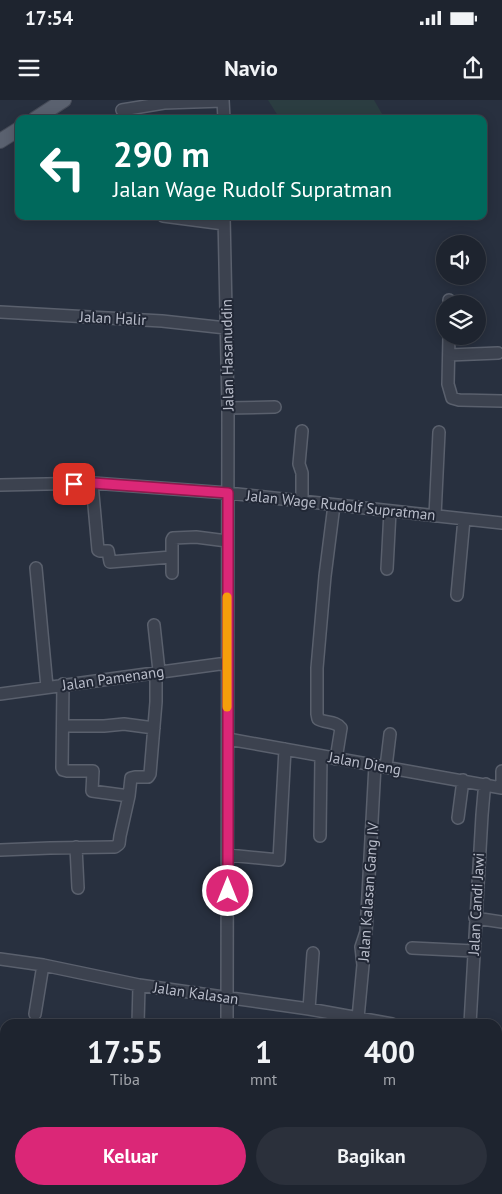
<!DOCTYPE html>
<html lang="id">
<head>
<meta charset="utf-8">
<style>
	body { margin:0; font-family:"PT Sans",sans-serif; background:#2b303b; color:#f1f3f6; height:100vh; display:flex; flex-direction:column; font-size:19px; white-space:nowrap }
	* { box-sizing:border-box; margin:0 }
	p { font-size:16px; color:#a1a4aa }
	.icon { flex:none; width:28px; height:28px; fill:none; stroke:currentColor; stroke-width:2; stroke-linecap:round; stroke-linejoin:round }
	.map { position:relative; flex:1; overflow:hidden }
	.panel { position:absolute; left:0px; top:919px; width:502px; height:176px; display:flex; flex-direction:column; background:#1e242f; border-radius:15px 15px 0 0; box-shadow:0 2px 12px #0003,0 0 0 1px #3c414b }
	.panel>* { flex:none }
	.hud { position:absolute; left:15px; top:15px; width:472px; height:105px; border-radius:10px; box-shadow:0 2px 12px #0003,0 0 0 1px #3c414b; background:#00695c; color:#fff; overflow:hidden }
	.controls { position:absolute; left:436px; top:135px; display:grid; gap:10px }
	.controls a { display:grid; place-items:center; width:50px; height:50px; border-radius:50%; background:#1e242f; box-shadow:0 2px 12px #0003,0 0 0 1px #3c414b; font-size:25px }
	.pin { position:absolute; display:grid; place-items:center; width:42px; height:42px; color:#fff; margin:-21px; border-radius:10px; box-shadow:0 2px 8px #0006 }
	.me { position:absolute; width:55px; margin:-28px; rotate:0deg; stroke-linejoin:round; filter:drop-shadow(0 0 4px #0008) }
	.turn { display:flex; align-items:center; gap:18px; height:105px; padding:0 15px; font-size:22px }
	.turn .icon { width:65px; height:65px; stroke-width:2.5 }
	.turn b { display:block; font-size:35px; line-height:42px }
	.eta { display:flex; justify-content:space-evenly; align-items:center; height:85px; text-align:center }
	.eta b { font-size:30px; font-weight:800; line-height:35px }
	.primary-button { display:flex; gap:10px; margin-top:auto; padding:10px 15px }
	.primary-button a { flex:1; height:58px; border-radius:30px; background:#db2777; color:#fff; font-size:20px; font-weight:800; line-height:58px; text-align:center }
	.primary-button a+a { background:#2b303b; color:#f1f3f6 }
	.status { display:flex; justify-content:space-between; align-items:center; height:35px; padding:0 25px; background:#1e242f; direction:ltr }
	.status svg { height:14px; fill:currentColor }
	header { display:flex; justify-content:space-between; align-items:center; height:65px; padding:0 15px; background:#1e242f; font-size:22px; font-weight:800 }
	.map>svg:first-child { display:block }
	.green { fill:#2b3d41 }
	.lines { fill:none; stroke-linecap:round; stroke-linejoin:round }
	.minor-casing { stroke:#5a606d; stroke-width:14 }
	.major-casing { stroke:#464b58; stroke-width:16 }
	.minor { stroke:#3c424f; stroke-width:11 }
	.major { stroke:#5a616f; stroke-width:14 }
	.route-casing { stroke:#8e194d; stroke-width:12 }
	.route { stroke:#db2777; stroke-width:9 }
	.slow { stroke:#f59e0b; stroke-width:9 }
	.labels { text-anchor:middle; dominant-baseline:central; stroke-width:4; stroke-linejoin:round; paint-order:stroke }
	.street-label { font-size:15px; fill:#b9bdca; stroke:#212735 }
</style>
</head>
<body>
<div class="status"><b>17:54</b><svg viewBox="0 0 49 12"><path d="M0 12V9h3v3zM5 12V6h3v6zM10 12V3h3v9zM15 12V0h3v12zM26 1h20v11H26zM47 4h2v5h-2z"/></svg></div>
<header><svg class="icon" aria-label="menu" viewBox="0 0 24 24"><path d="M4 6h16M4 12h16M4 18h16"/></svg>Navio<svg class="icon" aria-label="share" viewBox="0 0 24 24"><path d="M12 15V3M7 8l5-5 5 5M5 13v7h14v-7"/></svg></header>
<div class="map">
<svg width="502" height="1094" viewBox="0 0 502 1094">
	<rect width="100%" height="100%" fill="#28303f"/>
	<path class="green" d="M 268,0 L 374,0 L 385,19 L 280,19 Z"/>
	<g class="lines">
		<defs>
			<path id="minor" d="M 223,0 L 224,19
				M 122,10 L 164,3 L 223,1
				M 163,116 L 224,124
				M 224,116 L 228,308 L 227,924
				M 449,204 L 449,200
				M 0,212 L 162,221 L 226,228
				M 449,236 L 448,284 L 452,298 L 459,300 L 502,301
				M 449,255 L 498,253
				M 228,308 L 275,307
				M 302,331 L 299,364 L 302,373 L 302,401
				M 92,383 L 98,450 L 100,451 L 108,451 L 110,462 L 171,457
				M 0,385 L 93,383 L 228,393 L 502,423
				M 334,405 L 325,476 L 317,568 L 317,614 L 318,619 C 325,623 336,621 341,628 L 336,659
				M 435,416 L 439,332
				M 36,468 L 47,587
				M 387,469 L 390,411
				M 172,473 L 172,440 L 173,438 L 196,437 L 227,441
				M 457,495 L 464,419
				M 154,525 L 159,571
				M 63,584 L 62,668 L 63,670 L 67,671 L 93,671 L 92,691 L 129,696
				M 0,594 L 227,563
				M 63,626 L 104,626 L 124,624 L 154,628
				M 228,639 L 502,688
				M 386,667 L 390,634
				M 502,688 L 502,671
				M 458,718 L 463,680
				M 320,736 L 321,656
				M 76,747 L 78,788
				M 0,750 L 50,748 L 112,747 L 115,747 L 119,744 L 120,736 L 129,696 L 131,678 L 135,677 L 148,677 L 150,674 L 156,602 L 156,572
				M 228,755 L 279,760 L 285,649
				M 475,818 L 502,822
				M 412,848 L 474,851
				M 0,859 L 43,865 L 139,885 L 309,909 L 392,924
				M 309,909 L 313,853
				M 35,914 L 43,865
				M 358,918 L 363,865 L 361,847 L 366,832 L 375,665
				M 138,924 L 139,885
				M 470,924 L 482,715 L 484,692 L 486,684
				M 498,943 L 502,944
				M 0,975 L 5,975
				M 498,1075 L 502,1076
				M 116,1090 L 130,1094
				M 150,1094 L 152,1090
				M 228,1094 L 228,1090
				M 323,1094 L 324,1090
				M 405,1094 L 406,1090"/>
			<path id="major" d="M 35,19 L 64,0
				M 0,41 L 19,29"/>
		</defs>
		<use href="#minor" class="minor-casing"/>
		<use href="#major" class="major-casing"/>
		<use href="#minor" class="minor"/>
		<use href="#major" class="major"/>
	</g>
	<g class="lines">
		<defs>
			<path id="route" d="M 74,384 L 93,383 L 228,393 L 228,791"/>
		</defs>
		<use href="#route" class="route-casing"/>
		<use href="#route" class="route"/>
		<path class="slow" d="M 227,497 L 227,607"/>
	</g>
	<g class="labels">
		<g class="street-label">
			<text transform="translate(113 218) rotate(3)">Jalan Halir</text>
			<text transform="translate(227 255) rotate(-91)">Jalan Hasanuddin</text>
			<text transform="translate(341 405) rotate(6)">Jalan Wage Rudolf Supratman</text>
			<text transform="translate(113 578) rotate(-8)">Jalan Pamenang</text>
			<text transform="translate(365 663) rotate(10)">Jalan Dieng</text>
			<text transform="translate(368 792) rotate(-86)">Jalan Kalasan Gang IV</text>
			<text transform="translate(476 804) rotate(-87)">Jalan Candi Jawi</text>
			<text transform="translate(196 893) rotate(8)">Jalan Kalasan</text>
		</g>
	</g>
</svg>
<div class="controls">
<a><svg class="icon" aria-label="sound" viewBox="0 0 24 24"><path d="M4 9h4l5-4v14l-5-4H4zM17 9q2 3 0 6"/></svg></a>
<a><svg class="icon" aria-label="layers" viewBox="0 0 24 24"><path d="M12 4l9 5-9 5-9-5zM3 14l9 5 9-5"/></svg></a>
</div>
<div class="pin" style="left:74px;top:384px;background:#d93025"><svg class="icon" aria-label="arrive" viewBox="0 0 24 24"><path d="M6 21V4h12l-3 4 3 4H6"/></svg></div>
<svg class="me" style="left:228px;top:791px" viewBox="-20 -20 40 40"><circle r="17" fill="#db2777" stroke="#fff" stroke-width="3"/><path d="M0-11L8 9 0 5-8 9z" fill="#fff"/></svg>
<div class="hud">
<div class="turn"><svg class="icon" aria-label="left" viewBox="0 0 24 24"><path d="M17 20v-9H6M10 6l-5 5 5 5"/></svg><div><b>290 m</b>Jalan Wage Rudolf Supratman</div></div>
</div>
<section class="panel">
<div class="eta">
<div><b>17:55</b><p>Tiba</p></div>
<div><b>1</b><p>mnt</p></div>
<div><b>400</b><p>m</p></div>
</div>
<div class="primary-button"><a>Keluar</a><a>Bagikan</a></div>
</section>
</div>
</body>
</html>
